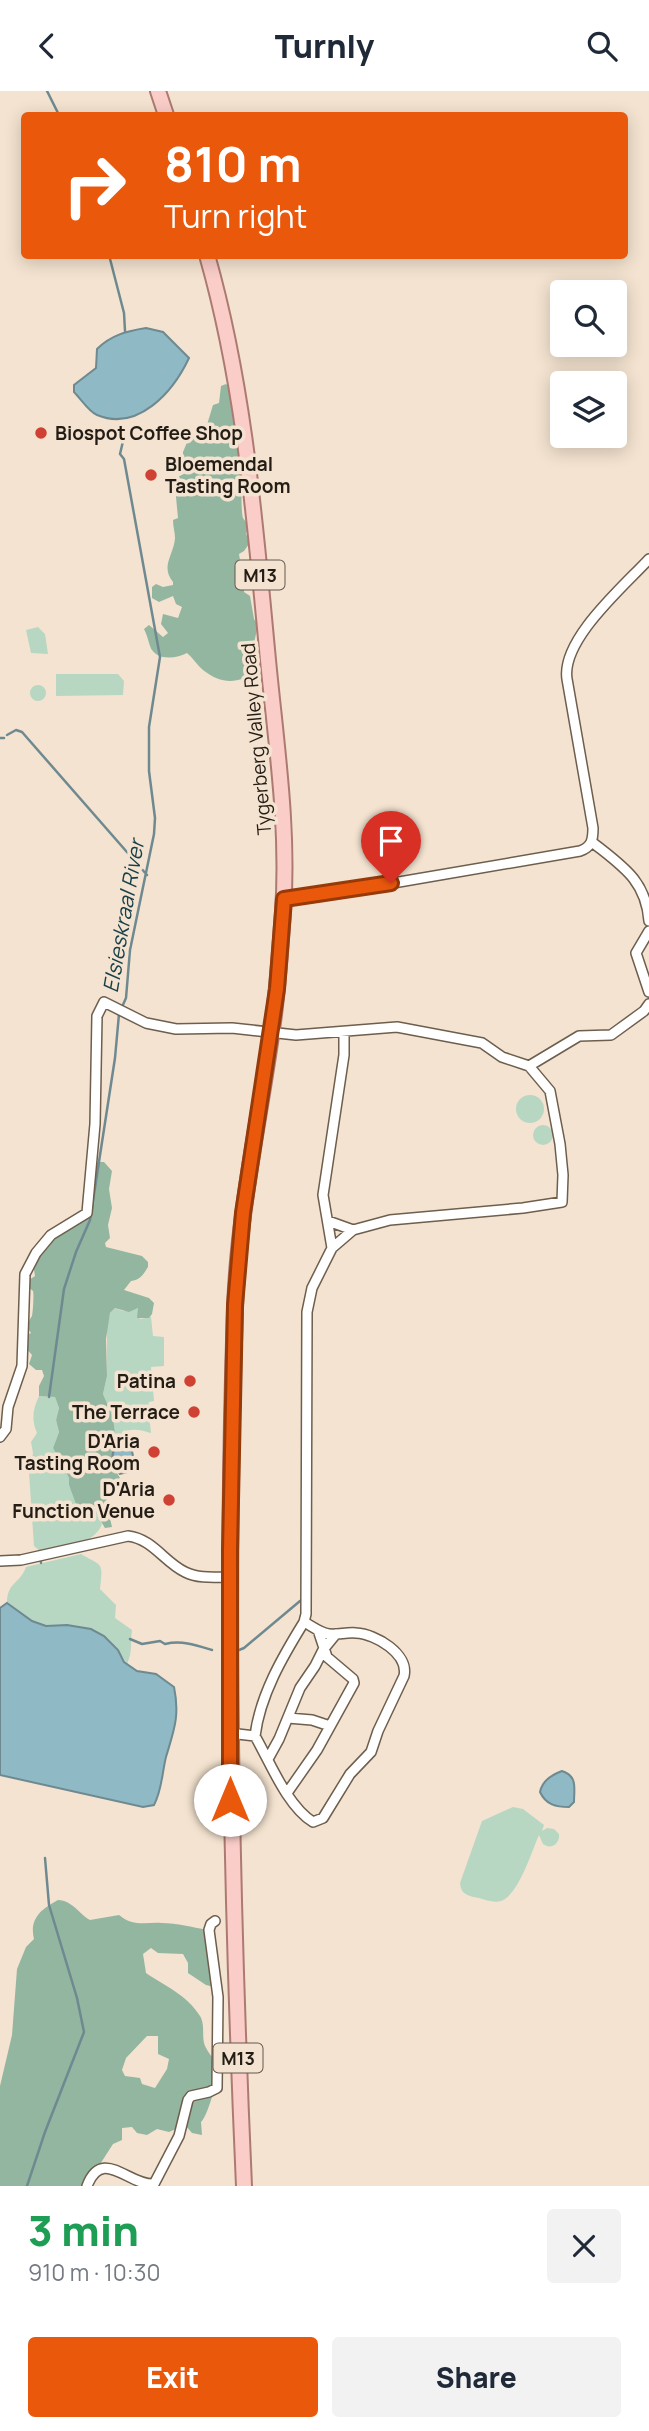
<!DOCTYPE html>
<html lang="en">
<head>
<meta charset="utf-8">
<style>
	body { margin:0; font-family:Manrope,sans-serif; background:#f2f2f3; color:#1f2937; height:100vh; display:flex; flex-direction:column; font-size:26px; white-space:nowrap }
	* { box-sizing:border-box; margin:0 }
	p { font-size:23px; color:#747a83 }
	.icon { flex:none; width:38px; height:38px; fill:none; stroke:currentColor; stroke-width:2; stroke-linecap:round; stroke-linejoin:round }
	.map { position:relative; height:2095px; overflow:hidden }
	.side { display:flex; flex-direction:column; background:#fff; flex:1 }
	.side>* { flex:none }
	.banner { position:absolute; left:21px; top:21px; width:607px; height:147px; border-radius:7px; box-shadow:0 4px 18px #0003; background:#ea580c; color:#fff; overflow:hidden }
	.tools { position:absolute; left:550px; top:189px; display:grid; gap:14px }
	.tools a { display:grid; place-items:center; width:77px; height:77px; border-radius:7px; background:#fff; box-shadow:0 4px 18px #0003; font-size:35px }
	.pin { position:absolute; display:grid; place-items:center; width:60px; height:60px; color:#fff; margin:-72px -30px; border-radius:50% 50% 50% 0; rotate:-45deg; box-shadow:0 0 7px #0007 }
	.pin .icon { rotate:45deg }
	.me { position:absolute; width:77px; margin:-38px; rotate:0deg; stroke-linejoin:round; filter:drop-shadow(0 0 5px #0008) }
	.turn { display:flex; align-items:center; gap:24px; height:147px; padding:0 28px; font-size:32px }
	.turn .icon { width:91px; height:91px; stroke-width:2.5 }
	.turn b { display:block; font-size:49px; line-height:60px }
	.round { display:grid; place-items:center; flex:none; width:74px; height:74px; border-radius:7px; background:#f2f2f3 }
	.summary { display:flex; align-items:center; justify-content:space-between; height:119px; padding:0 28px }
	h1 { font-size:42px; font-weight:800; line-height:52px; color:#1e9e55 }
	.primary-button { display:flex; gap:14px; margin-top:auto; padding:14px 28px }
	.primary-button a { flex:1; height:80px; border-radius:7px; background:#ea580c; color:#fff; font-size:28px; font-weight:800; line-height:80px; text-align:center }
	.primary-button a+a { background:#f2f2f3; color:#1f2937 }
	header { display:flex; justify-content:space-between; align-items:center; height:91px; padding:0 28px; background:#fff; font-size:32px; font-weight:800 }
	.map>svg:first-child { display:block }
	.green { fill:#b7d7c3 }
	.forest { fill:#93b6a1; fill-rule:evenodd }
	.water { fill:#8eb9c5; stroke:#6e8a90; stroke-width:2 }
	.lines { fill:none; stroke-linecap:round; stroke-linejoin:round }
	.stream { stroke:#6e8a90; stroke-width:2.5 }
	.street-casing { stroke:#6d5e4d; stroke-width:12 }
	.primary-casing { stroke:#ad7a72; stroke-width:18 }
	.street { stroke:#fff; stroke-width:9 }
	.primary { stroke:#facdc8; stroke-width:14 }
	.route-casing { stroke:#983908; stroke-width:18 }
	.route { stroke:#ea580c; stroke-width:12 }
	.poi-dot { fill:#cf4233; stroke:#f4e3d0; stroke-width:2.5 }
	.labels { text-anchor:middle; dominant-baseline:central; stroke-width:7; stroke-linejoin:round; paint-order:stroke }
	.shield { fill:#f4e3d0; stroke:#62584e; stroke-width:2 }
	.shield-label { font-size:18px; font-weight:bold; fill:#231d16 }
	.poi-label { font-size:19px; font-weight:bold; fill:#231d16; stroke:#f4e3d0; text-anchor:end }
	.street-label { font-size:19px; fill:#231d16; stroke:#f4e3d0 }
	.water-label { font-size:21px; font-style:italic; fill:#163f48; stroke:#f4e3d0 }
</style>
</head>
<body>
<header><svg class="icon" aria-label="back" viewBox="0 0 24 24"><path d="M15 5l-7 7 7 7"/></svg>Turnly<svg class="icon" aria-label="search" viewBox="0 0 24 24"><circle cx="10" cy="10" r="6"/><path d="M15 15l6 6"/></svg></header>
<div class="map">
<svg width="649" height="2095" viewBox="0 0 649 2095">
	<rect width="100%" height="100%" fill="#f4e3d0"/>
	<path class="green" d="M 38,536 L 45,543 L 48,563 L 31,562 L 26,539 Z
		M 56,583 L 118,583 L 124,590 L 123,604 L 56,605 Z
		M30 602a8 8 0 1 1 16 0a8 8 0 1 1-16 0Z
		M516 1018a14 14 0 1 1 28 0a14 14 0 1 1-28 0Z
		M533 1044a10 10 0 1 1 20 0a10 10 0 1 1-20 0Z
		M 115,1217 L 123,1220 L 139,1217 L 140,1228 L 151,1226 L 153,1245 L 164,1246 L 164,1275 L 151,1276 L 154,1310 L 149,1311 L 148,1315 L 151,1342 C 144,1340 134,1337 127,1340 L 127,1346 L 124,1348 L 114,1347 L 113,1326 L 103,1303 L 107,1285 L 107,1236 L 110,1222 Z
		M 39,1305 L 55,1306 L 59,1317 L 56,1329 L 59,1341 L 53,1357 L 69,1387 L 69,1395 L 96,1422 L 102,1433 C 94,1455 60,1456 40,1460 L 34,1455 L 29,1382 L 33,1362 L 31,1351 L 37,1342 C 31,1328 33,1318 39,1305 Z
		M 81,1463 C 103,1476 103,1470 100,1498 L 116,1514 L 115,1527 L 132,1539 C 130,1551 133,1561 127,1573 L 118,1559 L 67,1534 L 46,1535 L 33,1530 L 7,1512 C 7,1491 20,1493 26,1476 Z
		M 513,1716 L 523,1718 L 544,1734 L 542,1740 L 547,1737 L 554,1738 L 559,1743 C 560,1753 551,1759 543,1753 L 539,1744 C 531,1762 519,1803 501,1810 C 494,1812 486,1809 479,1807 C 469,1805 461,1804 460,1792 L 482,1730 Z"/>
	<path class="forest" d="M 226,293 L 231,298 L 243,374 L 241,379 L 243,385 C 241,390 241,422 243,427 C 245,430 248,433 249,437 L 246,442 L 249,453 L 244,460 L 239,463 L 240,469 L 253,477 L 250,488 L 244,492 L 244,501 L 250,505 L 254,528 L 258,534 L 254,552 L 258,558 L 260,576 C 242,593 223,595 203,579 C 197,574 193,567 187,562 C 176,568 155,570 150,555 C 148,549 147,544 144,538 L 149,534 L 163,546 L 168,542 L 161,533 L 163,523 L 178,527 L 182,516 L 176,513 L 173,505 L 159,511 L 152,507 L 152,496 L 156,493 L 163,496 L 173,494 L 173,491 C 160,475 174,464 175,447 C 175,441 173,436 173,429 L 178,427 L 176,406 L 178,386 L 189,380 L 183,375 L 183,361 L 188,349 L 206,337 L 213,314 L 219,312 L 221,295 Z
		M 96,1071 L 104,1071 L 112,1080 L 109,1098 L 112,1117 L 108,1134 L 110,1147 L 105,1152 L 106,1156 L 142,1165 L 148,1171 L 148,1176 C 143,1184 140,1189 131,1190 L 124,1199 L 149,1207 L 154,1212 L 152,1223 L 149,1227 L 137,1227 L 138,1217 L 129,1221 L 115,1217 L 110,1222 L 106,1248 L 107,1285 L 103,1303 L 113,1326 L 116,1352 L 114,1377 L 120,1387 L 111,1396 L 112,1401 L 106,1410 L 112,1436 L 105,1437 L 96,1422 L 85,1422 L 76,1413 L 69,1394 L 69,1387 L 53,1357 L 59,1341 L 56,1329 L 59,1317 L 55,1306 L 39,1305 L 39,1295 L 44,1285 L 42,1279 L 36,1279 L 29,1273 L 32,1264 L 25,1256 L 26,1245 L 31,1242 C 26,1236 28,1231 32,1225 C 33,1220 34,1203 33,1200 L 28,1196 L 29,1189 L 35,1185 L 33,1172 C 41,1161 55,1136 65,1129 C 73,1125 77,1124 84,1117 C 80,1101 87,1083 96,1071 Z
		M 58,1809 C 73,1810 78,1822 90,1829 L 119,1824 C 133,1836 146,1831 162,1832 C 177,1832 192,1836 207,1839 L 214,1896 L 206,1894 L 188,1882 L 188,1872 L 183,1863 L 158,1862 L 151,1857 L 143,1863 L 146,1882 C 165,1895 187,1904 200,1925 C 205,1933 202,1943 204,1952 C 206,1960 215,1968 217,1975 C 219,1985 208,2025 201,2031 L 202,2044 L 192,2042 L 185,2034 L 169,2041 L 157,2038 L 147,2044 L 137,2042 L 132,2036 L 122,2037 L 122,2049 L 113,2053 L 86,2095 L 0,2095 L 0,1995 L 12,1944 L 17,1878 L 26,1856 L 34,1848 C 29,1828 41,1818 58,1809 ZM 147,1945 L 158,1945 L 158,1963 L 169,1968 L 167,1978 L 155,1997 L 142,1993 L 140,1987 L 125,1985 L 122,1979 L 126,1967 Z"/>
	<path class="water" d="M 146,237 L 163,241 L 189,267 C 173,301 138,341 97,324 C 89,321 81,308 74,301 L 74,294 L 96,277 L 97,258 C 111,244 127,240 146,237 Z
		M 126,1352 L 131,1355 L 134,1370 L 128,1381 L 120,1383 C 110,1372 108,1355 126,1352 Z
		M 7,1512 L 32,1530 L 46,1535 L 67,1534 L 91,1538 L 104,1545 L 118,1559 L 124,1571 L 137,1580 L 156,1583 L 174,1596 C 180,1625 174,1639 166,1666 C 162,1682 162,1699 154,1714 L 143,1716 L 0,1684 L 0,1517 Z
		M 562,1680 C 578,1685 574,1698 574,1711 L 569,1716 C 556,1716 546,1714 540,1701 C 542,1690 551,1684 562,1680 Z"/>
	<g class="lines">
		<path class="stream" d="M 47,0 L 59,24
			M 109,164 L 124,222 L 125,240
			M 7,644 L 16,639 L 22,641 L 147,784
			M 0,647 L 4,647
			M 122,916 L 126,907 L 130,859 L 154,743 L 155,727 L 149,680 L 149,636 L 160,566 L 124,368 L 120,363 L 124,346
			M 49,1306 L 64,1198 L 76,1161 L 90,1129 L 115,967 L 119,923
			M 40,1460 L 41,1472
			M 130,1548 L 142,1553 L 160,1550 L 165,1553 C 182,1549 196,1554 212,1559
			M 239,1559 L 244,1557 L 300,1510 L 304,1509
			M 27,2095 L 45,2041 L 84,1941 L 77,1907 L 49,1814 L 45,1767"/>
		<defs>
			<path id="street" d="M 592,751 C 622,775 646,789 649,830
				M 284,808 L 364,797 L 580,760 C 592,756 593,748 593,737 L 567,588 C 561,549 623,496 649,468
				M 649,840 L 636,862 L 649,901
				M 529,975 L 579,945 L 611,944 L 644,920 L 649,913
				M 328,1130 L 353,1139
				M 0,1346 L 6,1338 L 8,1316 L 22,1275 L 25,1183 L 36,1162 L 51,1144 L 87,1122 L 95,1033 L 97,925 L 104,911 L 146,932 L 176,938 L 232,937 L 296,944 L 397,936 L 482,952 L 502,966 L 529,975 L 550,1000 L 560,1053 L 563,1084 L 562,1111 L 523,1117 L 390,1129 L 353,1139 L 332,1157
				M 0,1470 L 21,1469 L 128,1445 C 153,1448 164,1471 185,1481 C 199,1488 215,1486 230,1486
				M 304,1531 C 312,1535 320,1542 329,1543 C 338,1544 347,1541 356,1542 C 376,1543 409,1563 404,1585 L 378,1640 L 371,1661 L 350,1683 L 323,1727 L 313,1731 C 287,1715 270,1671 255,1645 C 260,1604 283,1565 304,1531 L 306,1523 L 307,1221 L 312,1197 L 332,1157 L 323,1104 L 344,964 L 344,941
				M 288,1627 L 312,1629 L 330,1635
				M 229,1642 L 255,1645
				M 268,1668 L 279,1648 L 300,1597 L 315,1575 L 323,1559 L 336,1543
				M 287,1702 L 317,1659 L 354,1592 L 353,1588 L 327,1566 L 318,1539
				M 87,2095 C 102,2055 129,2095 154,2093 L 179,2045 L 188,2009 L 191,2005 L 209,2001 L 217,1997 L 218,1906 L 209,1839 L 211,1833 L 215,1830"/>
			<path id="primary" d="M 158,0 L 166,24
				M 207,164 C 245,297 255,433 268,569 C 276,653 289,736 283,821 C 280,860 278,899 272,938 C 259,1031 238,1124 235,1218 C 225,1511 231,1802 244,2095"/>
		</defs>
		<use href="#street" class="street-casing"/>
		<use href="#primary" class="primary-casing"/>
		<use href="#street" class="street"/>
		<use href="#primary" class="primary"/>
	</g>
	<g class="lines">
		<defs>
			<path id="route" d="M 230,1709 L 230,1459 L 235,1214 L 243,1122 L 277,898 L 284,808 L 391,792"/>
		</defs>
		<use href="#route" class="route-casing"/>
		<use href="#route" class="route"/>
	</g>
	<g class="poi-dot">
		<circle cx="41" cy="342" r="7"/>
		<circle cx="151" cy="384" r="7"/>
		<circle cx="190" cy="1290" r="7"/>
		<circle cx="194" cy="1321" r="7"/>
		<circle cx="154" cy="1361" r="7"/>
		<circle cx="169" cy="1409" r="7"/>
	</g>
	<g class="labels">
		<g class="shield">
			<rect x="235.5" y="469.5" width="49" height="29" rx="5"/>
			<rect x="213.5" y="1952.5" width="49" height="29" rx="5"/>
		</g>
		<g class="shield-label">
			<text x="260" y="484">M13</text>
			<text x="238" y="1967">M13</text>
		</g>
		<g class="poi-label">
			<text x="55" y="342" text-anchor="start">Biospot Coffee Shop</text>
			<text x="165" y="373" text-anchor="start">Bloemendal<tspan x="165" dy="22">Tasting Room</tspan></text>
			<text x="176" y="1290">Patina</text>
			<text x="180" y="1321">The Terrace</text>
			<text x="140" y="1350">D'Aria<tspan x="140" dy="22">Tasting Room</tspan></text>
			<text x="155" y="1398">D'Aria<tspan x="155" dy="22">Function Venue</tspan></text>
		</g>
		<g class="street-label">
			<text transform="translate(256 648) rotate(-95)">Tygerberg Valley Road</text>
		</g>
		<g class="water-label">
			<text transform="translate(123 825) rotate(-80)">Elsieskraal River</text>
		</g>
	</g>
</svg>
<div class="tools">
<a><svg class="icon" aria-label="search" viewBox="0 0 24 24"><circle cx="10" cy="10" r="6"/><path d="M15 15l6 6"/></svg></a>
<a><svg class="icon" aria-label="layers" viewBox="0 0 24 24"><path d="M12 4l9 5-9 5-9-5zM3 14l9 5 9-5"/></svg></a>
</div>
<div class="pin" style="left:391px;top:792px;background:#d93025"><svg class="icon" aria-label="arrive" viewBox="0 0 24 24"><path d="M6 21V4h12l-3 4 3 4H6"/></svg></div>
<svg class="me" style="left:230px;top:1709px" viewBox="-20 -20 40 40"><circle r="19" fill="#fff"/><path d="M0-13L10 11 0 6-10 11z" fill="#ea580c"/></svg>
<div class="banner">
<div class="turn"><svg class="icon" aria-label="right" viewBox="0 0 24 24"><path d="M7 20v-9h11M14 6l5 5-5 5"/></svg><div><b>810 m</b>Turn right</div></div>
</div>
</div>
<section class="side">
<div class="summary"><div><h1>3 min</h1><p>910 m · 10:30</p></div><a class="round"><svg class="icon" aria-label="close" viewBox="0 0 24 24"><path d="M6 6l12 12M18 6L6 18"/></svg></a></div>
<div class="primary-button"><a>Exit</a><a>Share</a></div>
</section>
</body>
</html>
